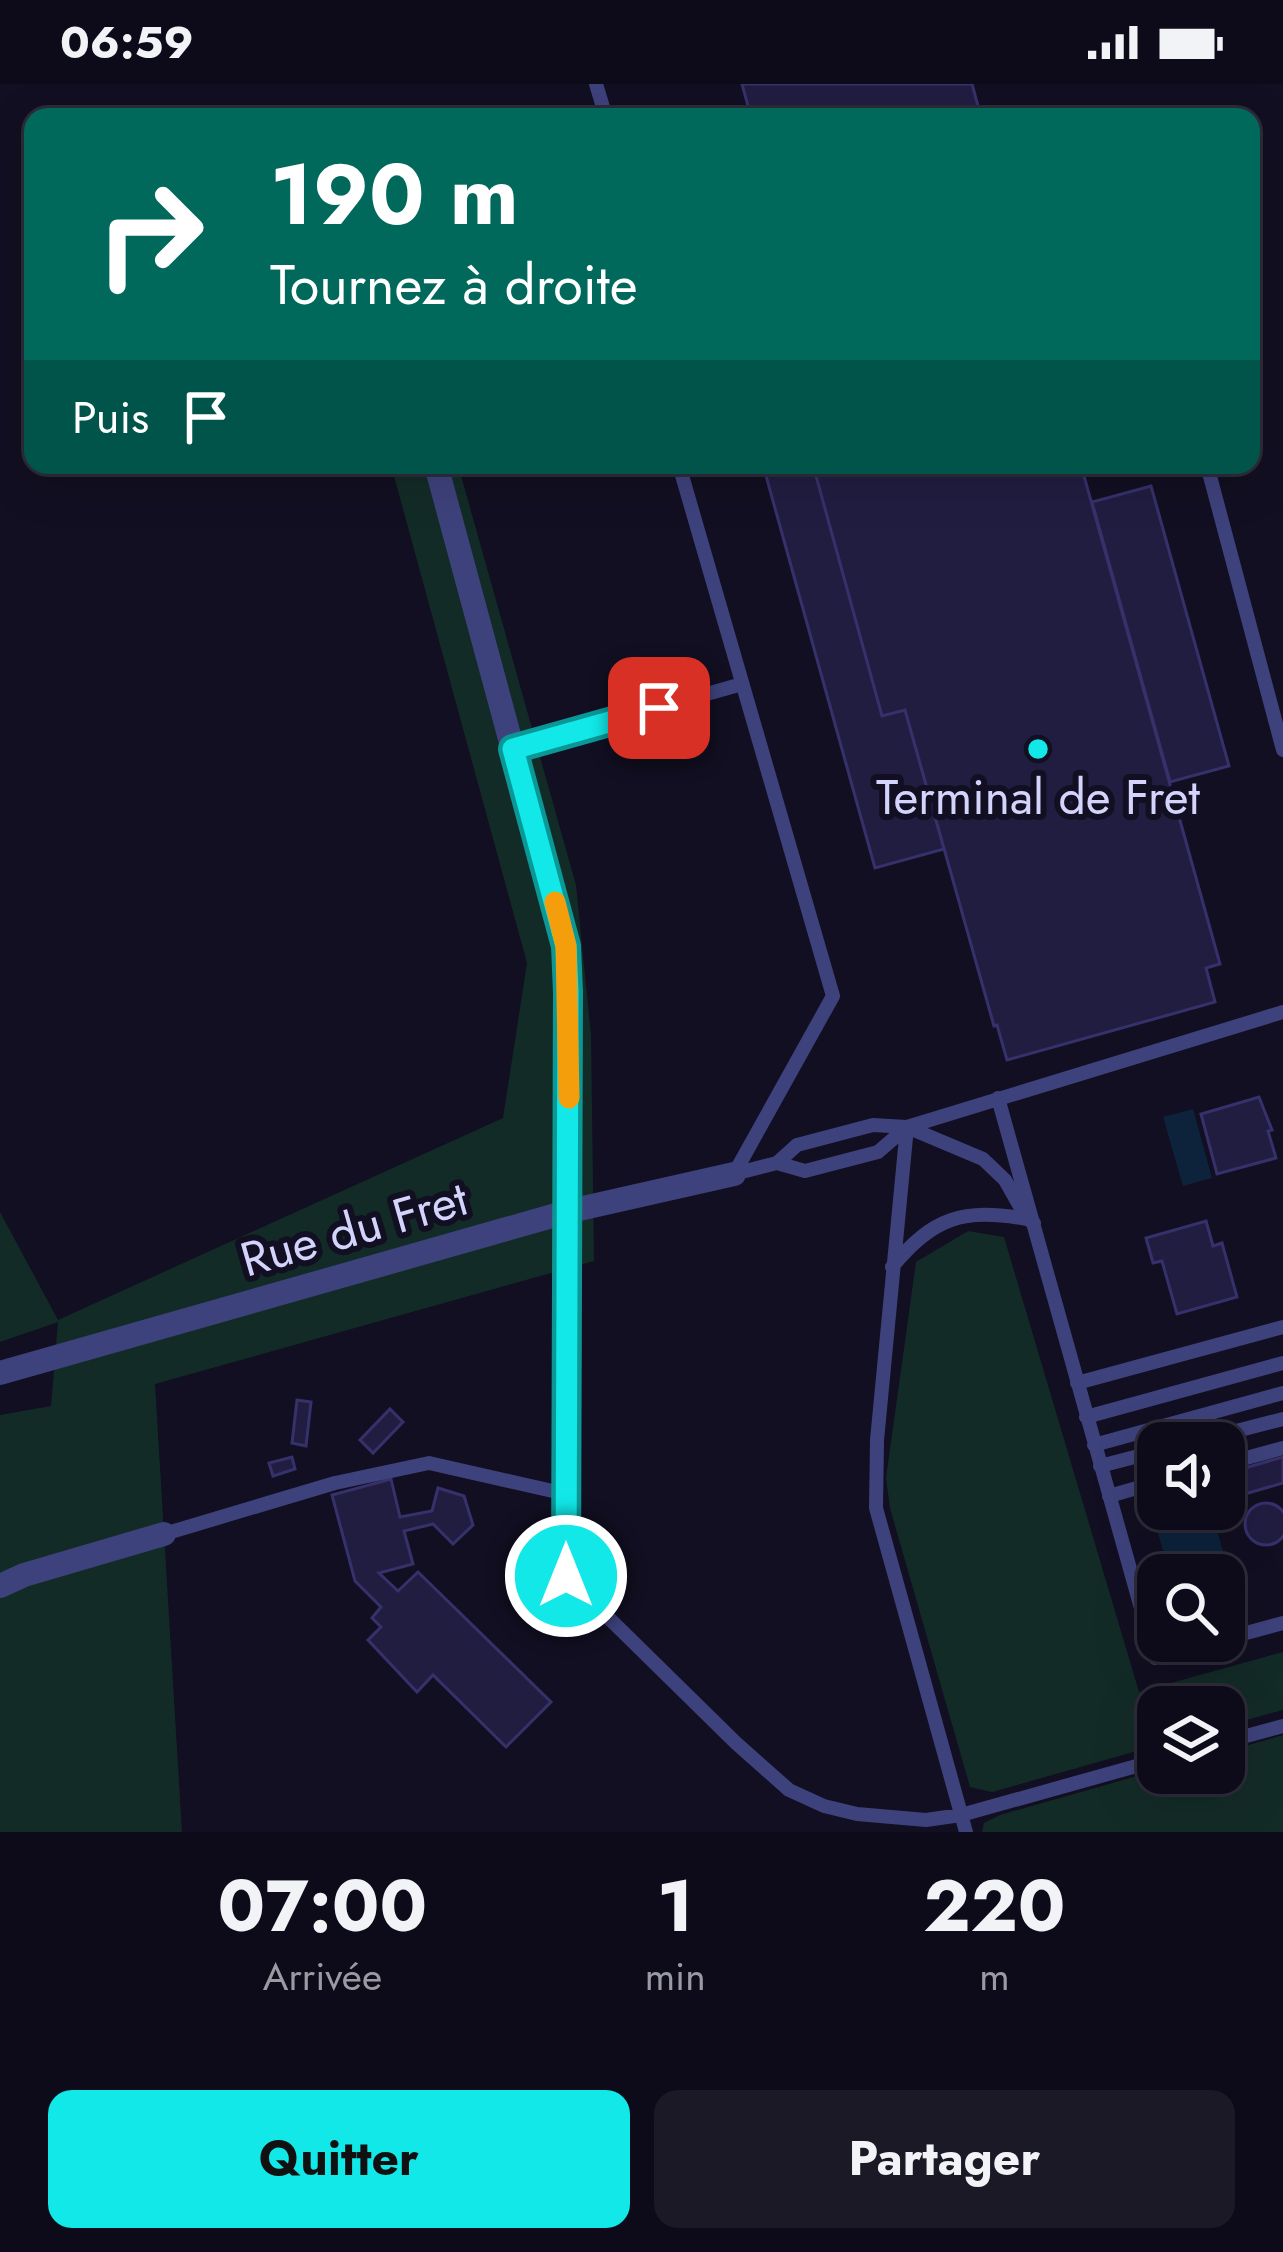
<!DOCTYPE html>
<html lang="fr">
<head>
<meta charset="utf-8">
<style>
	body { margin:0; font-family:Jost,sans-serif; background:#1b1926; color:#f1f3f6; height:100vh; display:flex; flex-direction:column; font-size:45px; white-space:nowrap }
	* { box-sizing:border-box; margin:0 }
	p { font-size:39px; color:#9a9ba2 }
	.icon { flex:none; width:66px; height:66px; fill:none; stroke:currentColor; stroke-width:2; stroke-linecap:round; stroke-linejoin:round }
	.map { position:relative; height:1748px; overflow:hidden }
	.drawer { display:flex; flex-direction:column; background:#0d0b19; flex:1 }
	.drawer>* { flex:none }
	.top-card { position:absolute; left:24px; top:24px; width:1236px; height:366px; border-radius:24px; box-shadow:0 12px 48px #0002,0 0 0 3px #2d2b38; background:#00695c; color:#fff; overflow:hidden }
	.buttons { position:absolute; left:1137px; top:1338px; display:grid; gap:24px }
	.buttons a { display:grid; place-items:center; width:108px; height:108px; border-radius:24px; background:#0d0b19; box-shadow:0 12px 48px #0002,0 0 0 3px #2d2b38; font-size:60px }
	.pin { position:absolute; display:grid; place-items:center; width:102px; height:102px; color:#fff; margin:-51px; border-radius:24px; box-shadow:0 6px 18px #0006 }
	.me { position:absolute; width:132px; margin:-66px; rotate:0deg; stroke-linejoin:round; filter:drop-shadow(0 0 9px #0008) }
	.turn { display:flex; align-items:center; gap:42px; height:252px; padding:0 48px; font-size:54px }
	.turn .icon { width:156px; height:156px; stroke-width:2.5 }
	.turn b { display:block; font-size:84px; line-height:102px }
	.then { display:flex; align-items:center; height:114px; padding:0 48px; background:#0003; gap:24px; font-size:45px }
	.eta { display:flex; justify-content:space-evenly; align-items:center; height:204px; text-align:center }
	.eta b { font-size:72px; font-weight:700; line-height:84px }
	.primary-button { display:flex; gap:24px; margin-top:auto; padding:24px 48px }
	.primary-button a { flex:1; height:138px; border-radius:24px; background:#12e8e8; color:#111; font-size:48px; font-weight:700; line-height:138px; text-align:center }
	.primary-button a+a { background:#1b1926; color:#f1f3f6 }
	.status { display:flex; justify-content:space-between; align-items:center; height:84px; padding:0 60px; background:#0d0b19; direction:ltr }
	.status svg { height:33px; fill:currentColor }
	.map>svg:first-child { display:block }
	.green { fill:#132b27 }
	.water { fill:#0d233c }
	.building { fill:#211d41; stroke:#36316b; stroke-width:3 }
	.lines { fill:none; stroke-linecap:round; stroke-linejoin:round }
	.lane { stroke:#3e427c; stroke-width:14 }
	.street { stroke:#3e427c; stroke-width:24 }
	.route-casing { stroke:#0c9797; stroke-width:30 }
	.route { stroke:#12e8e8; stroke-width:21 }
	.slow { stroke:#f59e0b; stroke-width:21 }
	.poi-dot { fill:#12e8e8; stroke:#110f21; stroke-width:4.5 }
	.labels { text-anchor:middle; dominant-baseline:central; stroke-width:12; stroke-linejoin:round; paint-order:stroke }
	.poi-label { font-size:48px; fill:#d3d3fc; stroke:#110f21 }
	.street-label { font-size:48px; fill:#d3d3fc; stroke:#110f21 }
</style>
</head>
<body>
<div class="status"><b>06:59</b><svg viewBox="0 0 49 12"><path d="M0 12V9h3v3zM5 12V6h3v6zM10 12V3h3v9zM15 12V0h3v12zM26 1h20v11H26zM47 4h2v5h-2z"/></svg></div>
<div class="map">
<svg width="1283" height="1748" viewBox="0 0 1283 1748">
	<rect width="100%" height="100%" fill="#110f21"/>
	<path class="green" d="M 391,381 L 458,381 L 576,801 L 591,951 L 594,1177 L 155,1300 L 182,1748 L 0,1748 L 0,1331 L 51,1322 L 58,1238 L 0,1258 L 0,1128 L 58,1236 L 503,1034 L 527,879 Z
		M 968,1147 L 1004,1153 L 1139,1608 L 1283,1568 L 1283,1626 L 1224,1642 L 1224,1623 L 1158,1623 L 1158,1661 L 992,1708 L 970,1703 L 890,1424 L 886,1394 L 916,1178 Z
		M 1283,1651 L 1283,1748 L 982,1748 L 984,1739 L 1000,1731 L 1158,1686 L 1224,1689 L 1224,1668 Z"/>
	<path class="water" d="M 1193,1025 L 1212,1094 L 1183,1102 L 1163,1033 Z
		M 1191,1425 L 1211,1425 L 1239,1524 L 1224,1528 L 1224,1491 L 1170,1491 L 1154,1435 Z"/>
	<path class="building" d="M 742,0 L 972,0 L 981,33 L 751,33 Z
		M 763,381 L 813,381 L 882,632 L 905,626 L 944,765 L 875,784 Z
		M 813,381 L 1081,381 L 1220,880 L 1206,884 L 1215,918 L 1007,976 L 997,941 L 994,942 L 905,626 L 882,632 Z
		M 1151,402 L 1229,682 L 1170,698 L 1092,418 Z
		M 1259,1013 L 1272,1046 L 1268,1047 L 1276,1074 L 1217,1090 L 1201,1030 Z
		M 1206,1137 L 1213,1162 L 1222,1159 L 1237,1213 L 1177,1230 L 1162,1177 L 1153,1179 L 1146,1154 Z
		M 297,1316 L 311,1318 L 306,1362 L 292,1359 Z
		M 390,1325 L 403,1338 L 373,1369 L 360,1356 Z
		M 292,1373 L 295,1385 L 273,1392 L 269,1379 Z
		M 1283,1373 L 1283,1399 L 1224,1416 L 1224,1390 Z
		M 391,1395 L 400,1433 L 432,1427 L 438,1404 L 464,1412 L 473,1441 L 453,1460 L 433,1440 L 404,1447 L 413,1480 L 379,1489 L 398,1507 L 418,1488 L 551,1618 L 506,1663 L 433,1591 L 417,1608 L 368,1556 L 381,1543 L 372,1534 L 381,1523 L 355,1497 L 332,1411 Z
		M1245 1440a21 21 0 1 1 42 0a21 21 0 1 1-42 0Z"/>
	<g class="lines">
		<path class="lane" d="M 596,0 L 606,33
			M 679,381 L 833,912 L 734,1090
			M 1207,381 L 1283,666
			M 513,665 L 742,600
			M 998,1014 L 1155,1574 L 1218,1557
			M 907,1043 L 877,1356 L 876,1424 L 966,1748
			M 734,1090 L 777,1079
			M 1034,1139 L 1027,1135 L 1005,1096 L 983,1075 L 907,1043 L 873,1041 L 797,1061 L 777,1079 L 805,1087 L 878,1068 L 907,1043 L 1283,928
			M 892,1183 C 933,1133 963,1124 1027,1135
			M 569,1184 L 566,1492 L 736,1659 L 789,1706 L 824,1722 L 857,1730 L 926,1736 L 961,1731 L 1158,1676
			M 1077,1299 L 1283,1243
			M 1086,1333 L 1283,1279
			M 1190,1359 L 1283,1335
			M 1094,1361 L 1283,1309
			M 1224,1380 L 1283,1364
			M 1100,1382 L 1158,1367
			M 1109,1412 L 1158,1398
			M 164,1450 L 335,1399 L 429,1379 L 566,1410
			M 1224,1555 L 1283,1539
			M 1224,1658 L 1283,1642"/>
		<path class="street" d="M 436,381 L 566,862 L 569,1184
			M 0,1289 L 570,1127 L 734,1090
			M 0,1502 L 24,1491 L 164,1450"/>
	</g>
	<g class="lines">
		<defs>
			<path id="route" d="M 566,1492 L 568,908 L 566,862 L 513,665 L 659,624"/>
		</defs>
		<use href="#route" class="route-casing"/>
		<use href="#route" class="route"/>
		<path class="slow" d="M 555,818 L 566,862 L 569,1014"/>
	</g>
	<circle class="poi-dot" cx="1038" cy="665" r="12"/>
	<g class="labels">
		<g class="poi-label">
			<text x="1038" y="713">Terminal de Fret</text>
		</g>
		<g class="street-label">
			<text transform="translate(354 1145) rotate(-16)">Rue du Fret</text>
		</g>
	</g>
</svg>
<div class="buttons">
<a><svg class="icon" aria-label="sound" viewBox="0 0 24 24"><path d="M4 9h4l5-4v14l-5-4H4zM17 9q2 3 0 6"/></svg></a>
<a><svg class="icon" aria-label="search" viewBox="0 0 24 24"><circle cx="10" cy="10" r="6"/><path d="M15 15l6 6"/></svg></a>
<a><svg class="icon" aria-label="layers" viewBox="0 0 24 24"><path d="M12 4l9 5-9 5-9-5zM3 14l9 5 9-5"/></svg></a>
</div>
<div class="pin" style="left:659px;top:624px;background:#d93025"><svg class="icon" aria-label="arrive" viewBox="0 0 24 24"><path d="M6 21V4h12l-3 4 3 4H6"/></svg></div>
<svg class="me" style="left:566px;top:1492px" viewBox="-20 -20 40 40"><circle r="17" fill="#12e8e8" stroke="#fff" stroke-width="3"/><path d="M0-11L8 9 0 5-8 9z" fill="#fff"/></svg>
<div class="top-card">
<div class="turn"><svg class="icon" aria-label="right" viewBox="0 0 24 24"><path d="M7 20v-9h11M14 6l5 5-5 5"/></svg><div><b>190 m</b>Tournez à droite</div></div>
<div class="then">Puis<svg class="icon" aria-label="arrive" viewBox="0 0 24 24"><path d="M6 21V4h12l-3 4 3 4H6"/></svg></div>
</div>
</div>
<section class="drawer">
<div class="eta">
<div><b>07:00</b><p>Arrivée</p></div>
<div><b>1</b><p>min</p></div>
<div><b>220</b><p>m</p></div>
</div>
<div class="primary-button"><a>Quitter</a><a>Partager</a></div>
</section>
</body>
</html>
